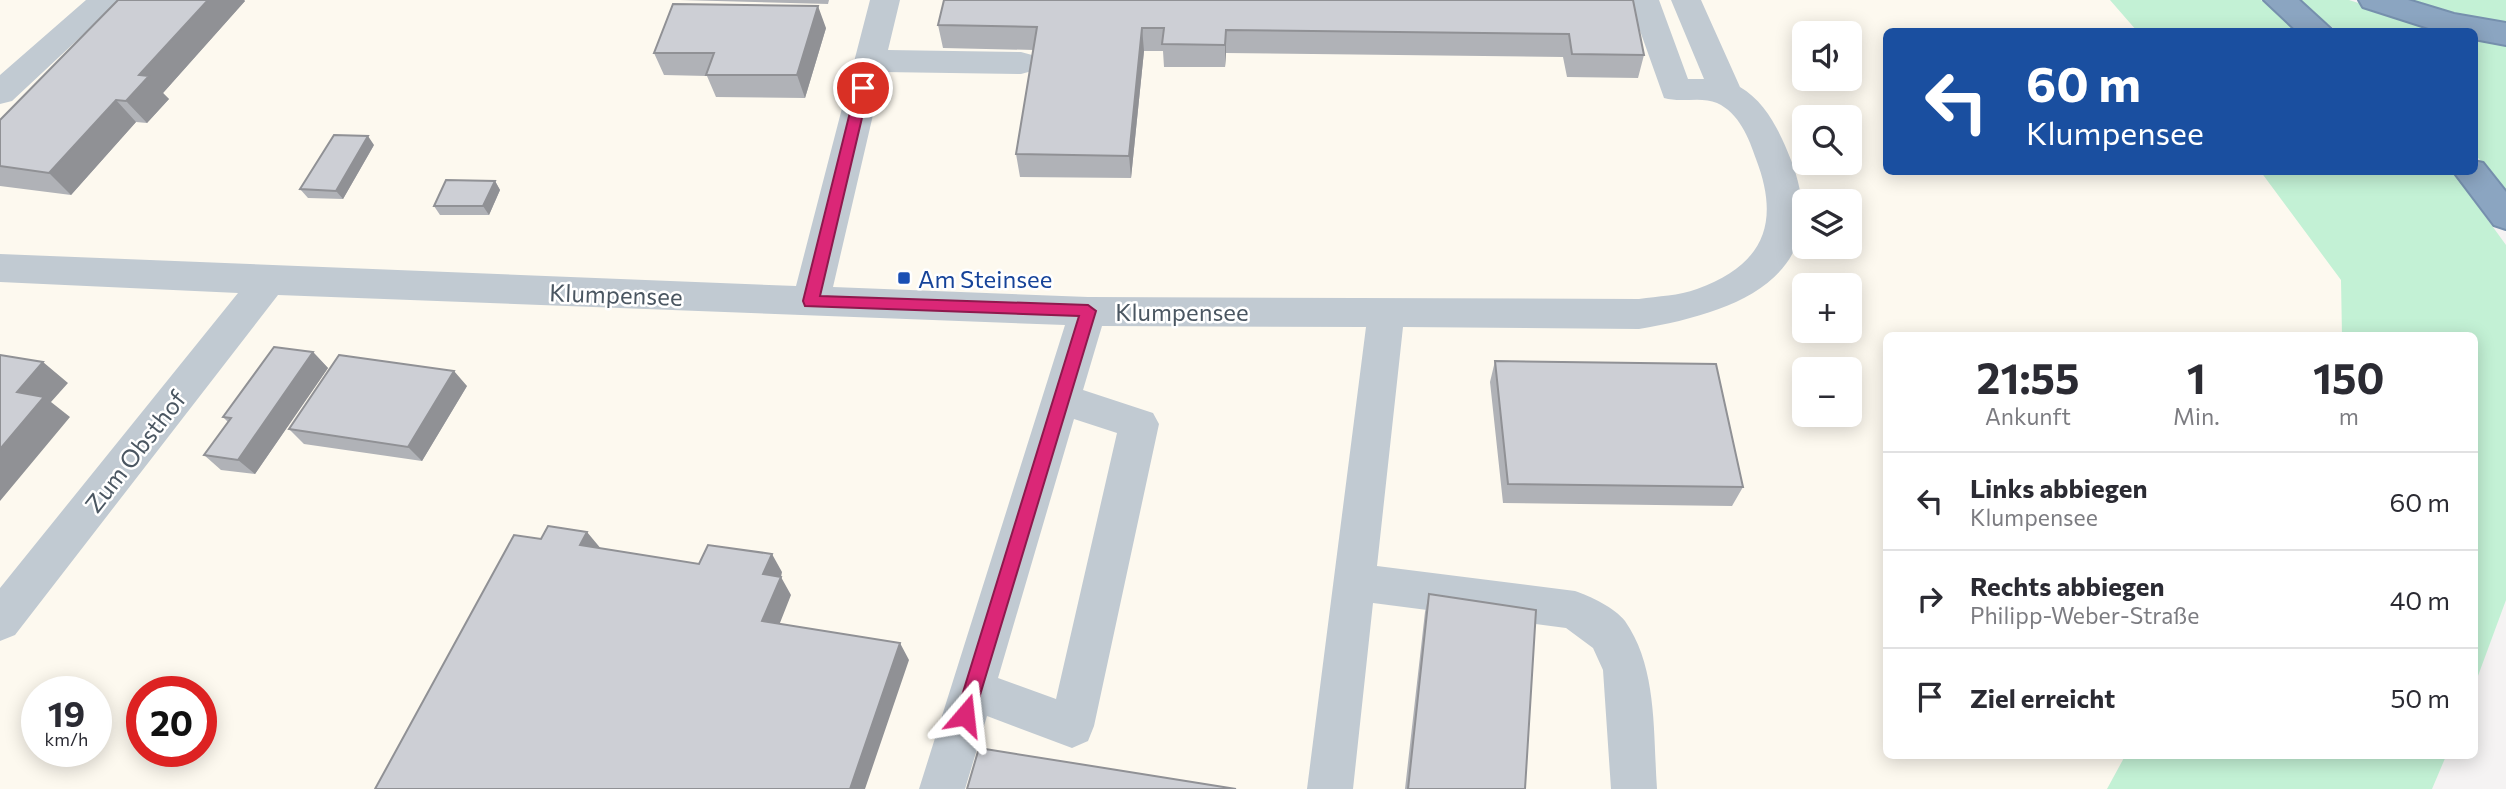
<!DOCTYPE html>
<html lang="de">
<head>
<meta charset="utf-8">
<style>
	body { margin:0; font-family:Commissioner,sans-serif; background:#f2f2f3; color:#2b2b33; height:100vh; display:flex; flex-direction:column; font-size:26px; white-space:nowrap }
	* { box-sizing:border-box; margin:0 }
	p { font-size:23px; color:#7c7c81 }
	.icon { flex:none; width:38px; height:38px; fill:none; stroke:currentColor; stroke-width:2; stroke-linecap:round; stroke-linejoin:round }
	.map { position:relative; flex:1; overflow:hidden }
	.details { position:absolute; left:1883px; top:332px; width:595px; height:427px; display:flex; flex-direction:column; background:#fff; border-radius:10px; box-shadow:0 4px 18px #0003 }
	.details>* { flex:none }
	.top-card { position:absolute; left:1883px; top:28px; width:595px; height:147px; border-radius:10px; box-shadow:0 4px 18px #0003; background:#1a4fa0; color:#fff; overflow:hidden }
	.tools { position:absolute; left:1792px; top:21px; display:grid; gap:14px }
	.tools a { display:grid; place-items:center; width:70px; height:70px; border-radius:10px; background:#fff; box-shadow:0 4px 18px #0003; font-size:35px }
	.speed { position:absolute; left:21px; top:676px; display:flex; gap:14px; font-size:35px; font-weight:700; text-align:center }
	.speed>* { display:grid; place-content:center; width:91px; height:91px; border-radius:50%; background:#fff; box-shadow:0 4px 18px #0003; line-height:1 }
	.speed small { font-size:18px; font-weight:400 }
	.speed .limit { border:10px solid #d22; background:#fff; color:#111 }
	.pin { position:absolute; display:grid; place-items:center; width:60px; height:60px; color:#fff; margin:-30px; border:4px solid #fff; border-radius:50%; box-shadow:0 2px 7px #0007 }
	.me { position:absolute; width:77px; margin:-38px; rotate:17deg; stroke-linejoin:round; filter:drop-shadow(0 0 5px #0008) }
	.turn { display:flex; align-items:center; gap:24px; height:147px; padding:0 28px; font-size:32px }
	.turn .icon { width:91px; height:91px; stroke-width:2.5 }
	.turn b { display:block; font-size:49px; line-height:60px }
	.eta { display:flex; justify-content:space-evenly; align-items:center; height:119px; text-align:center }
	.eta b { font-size:42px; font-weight:700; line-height:49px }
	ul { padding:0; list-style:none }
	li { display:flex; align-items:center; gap:21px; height:98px; padding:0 28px; border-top:2px solid #e1e1e2 }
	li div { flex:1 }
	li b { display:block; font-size:26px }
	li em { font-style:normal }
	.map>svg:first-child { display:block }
	.commercial { fill:#fdf9ef; fill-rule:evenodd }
	.green { fill:#c3f1d5 }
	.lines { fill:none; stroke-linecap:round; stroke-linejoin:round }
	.highway-casing { stroke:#7690ad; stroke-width:4 }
	.minor { fill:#c1cad2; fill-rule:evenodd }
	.highway { fill:#8ba5c1; fill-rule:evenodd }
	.wall { fill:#b0b2b7 }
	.shaded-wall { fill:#909195 }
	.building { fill:#cdcfd5; stroke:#909195; stroke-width:2 }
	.route { fill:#db2777; stroke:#8e194d; stroke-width:2 }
	.transit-dot { fill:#1a4fb4; stroke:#fff; stroke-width:2.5 }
	.labels { text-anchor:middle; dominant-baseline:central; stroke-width:5; stroke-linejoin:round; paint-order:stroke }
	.transit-label { font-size:24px; fill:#164399; stroke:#fff; text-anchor:start }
	.street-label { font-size:24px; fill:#4a5661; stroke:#fff }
</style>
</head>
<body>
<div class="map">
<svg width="2506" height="789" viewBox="0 0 2506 789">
	<rect width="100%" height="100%" fill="#f5f3f3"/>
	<path class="commercial" d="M 0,0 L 2110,0 L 2137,31 L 1886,32 L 1886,172 L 2261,172 L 2342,280 L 2342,336 L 1886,336 L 1886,756 L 2125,756 L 2107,789 L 0,789 ZM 1804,33 L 1850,33 L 1850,79 L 1804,79 ZM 1804,117 L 1850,117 L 1850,163 L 1804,163 ZM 1804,201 L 1850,201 L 1850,247 L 1804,247 ZM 1804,285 L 1850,285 L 1850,331 L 1804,331 ZM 1804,369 L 1850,369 L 1850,415 L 1804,415 ZM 37,691 L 96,691 L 96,751 L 37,751 ZM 142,691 L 201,691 L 201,751 L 142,751 Z"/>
	<path class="green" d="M 2110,0 L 2261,0 L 2301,31 L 2137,31 Z
		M 2297,0 L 2349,0 L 2446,31 L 2337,31 Z
		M 2401,0 L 2506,0 L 2506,25 Z
		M 2475,39 L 2506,44 L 2506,192 L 2475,154 Z
		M 2261,172 L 2453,172 L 2506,245 L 2506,600 L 2475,684 L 2474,336 L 2342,336 L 2341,280 Z
		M 2125,756 L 2446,756 L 2432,789 L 2107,789 Z"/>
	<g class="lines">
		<defs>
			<path id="highway" d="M 2264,0 L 2299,0 L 2334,32 L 2298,32 Z
				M 2359,0 L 2408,0 L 2454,14 L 2506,23 L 2506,45 L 2474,39 L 2474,32 L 2441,32 L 2363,7 Z
				M 2474,161 L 2483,163 L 2506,192 L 2506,229 L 2494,225 L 2454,172 L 2474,172 Z"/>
		</defs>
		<use href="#highway" class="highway-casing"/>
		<path class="minor" d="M 86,0 L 120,0 L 12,101 L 0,104 L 0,75 Z
			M 870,0 L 900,0 L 888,50 L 1021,52 L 1032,55 L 1037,63 L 1032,71 L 1021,74 L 883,72 L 833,287 L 1088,297 L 1639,299 C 1658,296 1679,296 1697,289 C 1763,265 1781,224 1756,159 C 1749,138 1739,113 1717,103 C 1702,96 1681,103 1664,98 L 1629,0 L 1659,0 L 1688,79 L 1704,79 L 1671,0 L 1701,0 L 1740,87 C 1766,102 1780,132 1791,160 C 1837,279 1732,313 1639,329 L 1403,327 L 1377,566 L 1575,591 C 1590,596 1615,608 1625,621 C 1658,668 1653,735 1657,789 L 1611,789 L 1603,670 L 1593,648 L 1566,628 L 1373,603 L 1353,789 L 1307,789 L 1366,327 L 1102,326 L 1083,390 L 1153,413 L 1159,424 L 1094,726 L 1088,741 L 1072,748 L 987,716 L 965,789 L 919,789 L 1065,325 L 278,295 L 15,635 L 0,641 L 0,588 L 238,293 L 0,282 L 0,254 L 796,286 ZM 1074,419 L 1117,433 L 1056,699 L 998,678 Z"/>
		<use href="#highway" class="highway"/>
	</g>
	<path class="wall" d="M 118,0 L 244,0 L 245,1 L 163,93 L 169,99 L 147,123 L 136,122 L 71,195 L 0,186 L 0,120 Z
		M 680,0 L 829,0 L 828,4 Z
		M 1633,0 L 1644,55 L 1638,78 L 1567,77 L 1563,57 L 1226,53 L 1225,67 L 1164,67 L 1163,51 L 1144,51 L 1131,178 L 1020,177 L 1016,154 L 1034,50 L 943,48 L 938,25 Z
		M 826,28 L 805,98 L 716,97 L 707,76 L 664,75 L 654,53 Z
		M 374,145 L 343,199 L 308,198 L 300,189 Z
		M 495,181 L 500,190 L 489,215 L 440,215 L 434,206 Z
		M 313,352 L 328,368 L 255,474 L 221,470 L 204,455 L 228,422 L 223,417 Z
		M 1495,361 L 1743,487 L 1732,506 L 1503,503 L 1490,382 Z
		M 467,386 L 422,461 L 304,444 L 289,429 Z
		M 1429,594 L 1525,789 L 1405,789 L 1425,612 Z"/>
	<path class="shaded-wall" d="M 208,0 L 244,0 L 245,1 L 163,93 L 169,99 L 147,123 L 126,101 L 139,75 Z
		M 818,6 L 826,28 L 805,98 L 797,75 Z
		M 1142,28 L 1144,51 L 1131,178 L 1129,156 Z
		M 1226,30 L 1226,53 L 1225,67 L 1225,45 Z
		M 116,100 L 136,122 L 71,195 L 49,173 Z
		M 368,136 L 374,145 L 343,199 L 336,191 Z
		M 495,181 L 500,190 L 489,215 L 483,206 Z
		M 313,352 L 328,368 L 255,474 L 238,460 Z
		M 43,362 L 68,383 L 51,402 L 70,417 L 0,501 L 0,449 L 17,392 Z
		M 454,371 L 467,386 L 422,461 L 408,447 Z
		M 587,532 L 602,550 L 580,545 Z
		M 772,554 L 782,572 L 781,577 L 791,595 L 774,638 L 762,621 L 763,574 Z
		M 900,643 L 909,660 L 865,789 L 850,789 Z"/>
	<path class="building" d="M 118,0 L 208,0 L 139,75 L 149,76 L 126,101 L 116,100 L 49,173 L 0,166 L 0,120 Z
		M 944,0 L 1633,0 L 1644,55 L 1572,54 L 1569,34 L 1226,30 L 1225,45 L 1162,44 L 1164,28 L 1142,28 L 1129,156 L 1016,154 L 1037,27 L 938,25 Z
		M 673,4 L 818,6 L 797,75 L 706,75 L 714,53 L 654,53 Z
		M 334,135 L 368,136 L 336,191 L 300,189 Z
		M 446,180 L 495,181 L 483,206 L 434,206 Z
		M 274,347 L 313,352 L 238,460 L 204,455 L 231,418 L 223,417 Z
		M 0,355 L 43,362 L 17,392 L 44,397 L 0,449 Z
		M 339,355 L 454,371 L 408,447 L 289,429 Z
		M 1495,361 L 1716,364 L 1743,487 L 1508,484 Z
		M 548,526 L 587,532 L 580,545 L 699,564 L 708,545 L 772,554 L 763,574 L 781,577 L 762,621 L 900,643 L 850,789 L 375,789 L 514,535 L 541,539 Z
		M 1429,594 L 1536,610 L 1525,789 L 1408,789 Z
		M 979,748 L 1236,789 L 967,789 Z"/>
	<path class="route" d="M 863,83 L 869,88 L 820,296 L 1088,305 L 1096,311 L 974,715 L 971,721 L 965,724 L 958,721 L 956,715 L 1079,316 L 805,306 L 803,301 L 856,88 Z"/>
	<rect class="transit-dot" x="897" y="271" width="14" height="14" rx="3.5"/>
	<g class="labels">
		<g class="transit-label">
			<text x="918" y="278">Am Steinsee</text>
		</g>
		<g class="street-label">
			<text transform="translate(616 294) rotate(2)">Klumpensee</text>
			<text x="1182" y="311">Klumpensee</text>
			<text transform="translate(135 451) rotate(-52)">Zum Obsthof</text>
		</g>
	</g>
</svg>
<div class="tools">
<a><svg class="icon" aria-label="sound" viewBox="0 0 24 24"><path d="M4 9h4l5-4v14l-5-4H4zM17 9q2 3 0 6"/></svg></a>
<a><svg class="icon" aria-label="search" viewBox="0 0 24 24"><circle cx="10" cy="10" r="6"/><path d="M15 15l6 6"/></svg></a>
<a><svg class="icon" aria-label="layers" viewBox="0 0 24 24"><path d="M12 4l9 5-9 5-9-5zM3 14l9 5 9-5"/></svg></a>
<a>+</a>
<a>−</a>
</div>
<div class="speed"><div>19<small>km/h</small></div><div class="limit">20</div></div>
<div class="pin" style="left:863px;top:88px;background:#d93025"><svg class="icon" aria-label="arrive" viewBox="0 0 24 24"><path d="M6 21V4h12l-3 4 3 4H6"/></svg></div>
<svg class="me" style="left:965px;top:715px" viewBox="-20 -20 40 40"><path d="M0-17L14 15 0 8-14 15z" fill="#db2777" stroke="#fff" stroke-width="4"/></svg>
<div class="top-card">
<div class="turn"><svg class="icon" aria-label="left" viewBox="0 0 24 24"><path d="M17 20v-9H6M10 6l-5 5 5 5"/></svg><div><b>60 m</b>Klumpensee</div></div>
</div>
<section class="details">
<div class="eta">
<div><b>21:55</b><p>Ankunft</p></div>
<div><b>1</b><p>Min.</p></div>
<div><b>150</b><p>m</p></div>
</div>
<ul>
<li><svg class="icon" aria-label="left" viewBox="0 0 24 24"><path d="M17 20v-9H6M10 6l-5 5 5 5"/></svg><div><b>Links abbiegen</b><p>Klumpensee</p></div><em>60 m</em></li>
<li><svg class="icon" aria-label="right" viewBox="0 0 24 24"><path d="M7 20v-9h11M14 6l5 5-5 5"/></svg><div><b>Rechts abbiegen</b><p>Philipp-Weber-Straße</p></div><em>40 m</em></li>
<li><svg class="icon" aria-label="arrive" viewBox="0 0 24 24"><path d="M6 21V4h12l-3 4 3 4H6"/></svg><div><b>Ziel erreicht</b></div><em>50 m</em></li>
</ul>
</section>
</div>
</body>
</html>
